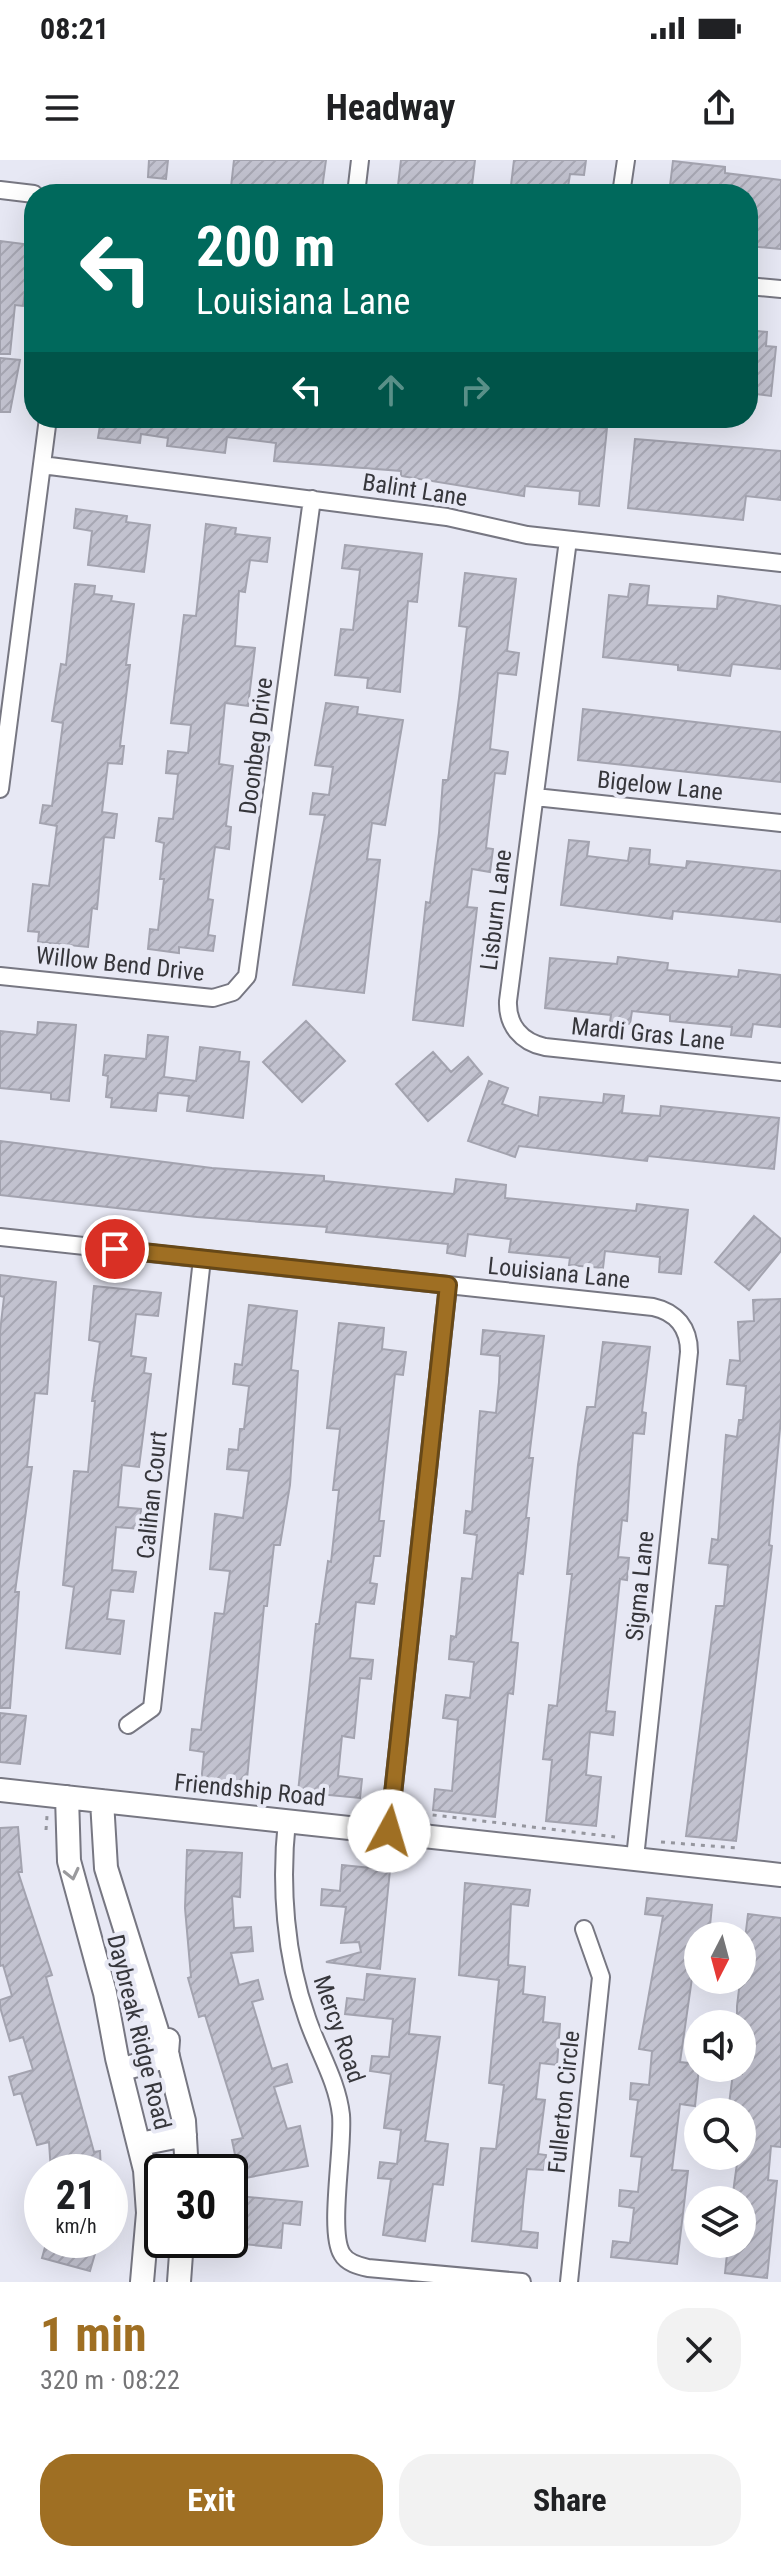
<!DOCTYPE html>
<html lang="en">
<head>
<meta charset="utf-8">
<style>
	body { margin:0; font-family:"Roboto Condensed",sans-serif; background:#f2f2f2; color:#202124; height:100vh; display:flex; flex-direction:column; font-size:30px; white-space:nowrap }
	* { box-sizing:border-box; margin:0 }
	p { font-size:26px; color:#757577 }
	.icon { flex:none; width:44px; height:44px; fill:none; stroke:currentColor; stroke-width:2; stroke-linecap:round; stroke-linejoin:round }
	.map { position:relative; height:2122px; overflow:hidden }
	.panel { display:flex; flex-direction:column; background:#fff; flex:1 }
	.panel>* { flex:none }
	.guide { position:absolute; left:24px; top:24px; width:734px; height:244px; border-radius:32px; box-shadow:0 8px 32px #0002; background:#00695c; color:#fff; overflow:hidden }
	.needle { width:52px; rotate:186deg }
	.controls { position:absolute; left:684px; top:1762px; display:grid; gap:16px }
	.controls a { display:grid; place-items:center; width:72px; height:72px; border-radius:50%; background:#fff; box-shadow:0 8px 32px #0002; font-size:40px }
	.speed { position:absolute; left:24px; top:1994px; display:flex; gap:16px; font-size:40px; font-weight:700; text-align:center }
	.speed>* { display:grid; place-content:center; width:104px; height:104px; border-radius:50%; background:#fff; box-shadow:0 8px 32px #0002; line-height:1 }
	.speed small { font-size:20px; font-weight:400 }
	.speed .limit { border:4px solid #111; border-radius:12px; background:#fff; color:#111 }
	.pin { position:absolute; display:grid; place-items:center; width:68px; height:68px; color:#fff; margin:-34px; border:4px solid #fff; border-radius:50%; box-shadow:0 2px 8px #0007 }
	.me { position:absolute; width:88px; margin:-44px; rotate:6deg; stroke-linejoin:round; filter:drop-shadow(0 0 6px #0008) }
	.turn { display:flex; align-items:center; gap:28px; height:168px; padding:0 40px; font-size:36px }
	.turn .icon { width:104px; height:104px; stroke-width:2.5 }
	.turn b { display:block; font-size:56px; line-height:68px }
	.lanes { display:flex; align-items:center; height:76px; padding:0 40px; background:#0003; justify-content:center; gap:40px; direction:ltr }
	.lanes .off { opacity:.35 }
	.round { display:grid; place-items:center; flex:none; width:84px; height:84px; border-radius:32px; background:#f2f2f2 }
	.headline { display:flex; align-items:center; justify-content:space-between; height:136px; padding:0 40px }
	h1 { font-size:48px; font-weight:700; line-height:60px; color:#9f6f23 }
	.action { display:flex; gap:16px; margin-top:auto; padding:16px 40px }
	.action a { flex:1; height:92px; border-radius:32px; background:#9f6f23; color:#fff; font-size:32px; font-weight:700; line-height:92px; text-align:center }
	.action a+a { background:#f2f2f2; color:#202124 }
	.status { display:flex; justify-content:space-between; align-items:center; height:56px; padding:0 40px; background:#fff; direction:ltr }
	.status svg { height:22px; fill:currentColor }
	header { display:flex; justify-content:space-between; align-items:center; height:104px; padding:0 40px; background:#fff; font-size:36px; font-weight:700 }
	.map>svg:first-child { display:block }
	.building { fill:url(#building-hatch); stroke:#a3a3af; stroke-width:2 }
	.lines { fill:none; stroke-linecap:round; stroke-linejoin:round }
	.minor-casing { stroke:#777782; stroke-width:20 }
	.tertiary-casing { stroke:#777782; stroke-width:26 }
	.path { stroke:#95969e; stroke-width:3; stroke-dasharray:4 6; stroke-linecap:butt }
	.minor { stroke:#fff; stroke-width:16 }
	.tertiary { stroke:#fff; stroke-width:22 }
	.oneway { stroke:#9a9a9d }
	.route-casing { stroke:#674817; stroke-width:20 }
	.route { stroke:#9f6f23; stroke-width:14 }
	.labels { text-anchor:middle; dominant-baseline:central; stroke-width:8; stroke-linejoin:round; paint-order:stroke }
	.street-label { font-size:24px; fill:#36363b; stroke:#e7e8f4 }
</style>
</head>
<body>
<div class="status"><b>08:21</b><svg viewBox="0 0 49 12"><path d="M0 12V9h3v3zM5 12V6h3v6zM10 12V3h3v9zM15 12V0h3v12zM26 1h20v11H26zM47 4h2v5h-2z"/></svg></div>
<header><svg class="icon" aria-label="menu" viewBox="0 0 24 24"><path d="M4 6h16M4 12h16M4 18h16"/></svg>Headway<svg class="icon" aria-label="share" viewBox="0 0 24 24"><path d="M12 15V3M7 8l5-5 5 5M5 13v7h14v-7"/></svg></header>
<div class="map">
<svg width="781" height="2122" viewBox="0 0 781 2122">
	<defs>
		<pattern id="building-hatch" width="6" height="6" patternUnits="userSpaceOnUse" patternTransform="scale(2)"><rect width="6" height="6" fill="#c2c2cf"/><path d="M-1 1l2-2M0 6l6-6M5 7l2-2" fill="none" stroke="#a7a7b3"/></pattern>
	</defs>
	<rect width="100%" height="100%" fill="#e7e8f4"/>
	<path class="building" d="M 149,0 L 168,0 L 166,19 L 148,17 Z
		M 234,0 L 326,0 L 322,29 L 310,28 L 309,34 L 299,34 L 231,27 Z
		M 401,0 L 475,0 L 471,34 L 397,34 Z
		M 514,0 L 586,0 L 584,15 L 570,14 L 567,34 L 510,34 Z
		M 673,1 L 725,7 L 725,13 L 781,20 L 781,89 L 748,86 L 748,34 L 669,34 Z
		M 0,81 L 32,85 L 23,146 L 15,145 L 10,194 L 0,194 Z
		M 748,170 L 767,172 L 766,186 L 776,187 L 771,236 L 748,233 Z
		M 0,198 L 20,200 L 10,252 L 0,252 Z
		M 472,258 L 553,267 L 554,263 L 607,268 L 599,346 L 579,344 L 580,331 L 525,326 L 524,336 L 401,316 L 401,311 L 274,301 L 276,283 L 227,277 L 225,293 L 167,286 L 168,278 L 141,274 L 140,283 L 98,278 L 101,259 L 107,258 Z
		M 635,279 L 781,291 L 781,340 L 746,336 L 743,360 L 628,348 Z
		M 76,349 L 127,356 L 126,362 L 150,365 L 144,412 L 88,405 L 92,371 L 74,368 Z
		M 206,364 L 236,368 L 235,374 L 270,378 L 267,402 L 250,400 L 245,432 L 239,431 L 235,486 L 255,488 L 248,546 L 225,543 L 219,604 L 233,606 L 226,666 L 231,667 L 229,689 L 215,687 L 208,739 L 213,740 L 208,775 L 215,776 L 213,791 L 179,787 L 179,793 L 148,789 L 150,769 L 158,770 L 164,719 L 160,719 L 164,683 L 156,681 L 159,658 L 173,659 L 178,614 L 166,613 L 168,591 L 188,593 L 191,565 L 171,563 L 184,455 L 196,456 Z
		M 345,385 L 422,394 L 417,442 L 408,441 L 400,532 L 367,528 L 368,518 L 335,515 L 341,469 L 353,470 L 360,410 L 342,408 Z
		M 465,413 L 516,419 L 507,491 L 519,493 L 516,515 L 498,513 L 490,589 L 508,592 L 505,614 L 495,613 L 486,688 L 493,689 L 490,712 L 472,709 L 467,747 L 477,748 L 463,866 L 413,860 L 426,742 L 430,743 L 439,673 L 443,620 L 448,620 L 459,538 L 467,467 L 459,466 Z
		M 75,424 L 95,426 L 94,434 L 112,436 L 111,441 L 134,444 L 126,505 L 130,505 L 120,586 L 124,586 L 122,604 L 108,603 L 102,652 L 117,654 L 114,678 L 104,677 L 97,749 L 92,748 L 88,787 L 38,782 L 39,772 L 28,771 L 33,724 L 49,726 L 57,666 L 40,663 L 43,645 L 52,646 L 63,563 L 52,561 L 61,504 L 66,505 Z
		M 630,424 L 649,426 L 647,445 L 717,449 L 718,436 L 781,446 L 781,509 L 732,504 L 730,516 L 678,510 L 678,505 L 603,497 L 609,435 L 628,437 Z
		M 326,543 L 358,547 L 357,554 L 403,560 L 385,665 L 372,663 L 367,699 L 380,700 L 364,833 L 293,825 L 325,655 L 310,654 L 313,633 L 329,635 L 333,607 L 315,605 Z
		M 583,549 L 781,572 L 781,622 L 578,600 Z
		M 569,680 L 589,682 L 587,696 L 628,701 L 630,688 L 650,690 L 649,704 L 686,708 L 687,701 L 781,711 L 781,762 L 673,751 L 672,759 L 561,745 Z
		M 618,797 L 668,803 L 667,810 L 738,817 L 739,810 L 781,815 L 781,867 L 753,864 L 751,877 L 731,875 L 732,867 L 670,861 L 670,855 L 632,851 L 630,864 L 610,862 L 611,855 L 545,848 L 550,798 L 617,804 Z
		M 306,861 L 345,901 L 302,942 L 263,902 Z
		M 38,862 L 76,865 L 69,941 L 51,939 L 51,933 L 0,928 L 0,871 L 37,875 Z
		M 148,875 L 168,877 L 164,917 L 196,921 L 200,887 L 240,892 L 239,901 L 249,902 L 243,958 L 187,951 L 189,936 L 158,933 L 156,951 L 111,947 L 112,938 L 106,937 L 108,916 L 103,915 L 105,895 L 146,899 Z
		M 433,892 L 451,912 L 468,897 L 482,914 L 428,961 L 396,924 Z
		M 489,921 L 508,928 L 502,944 L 538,956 L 540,937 L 603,943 L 604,934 L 624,936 L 622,953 L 660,956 L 661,946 L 779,958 L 774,1009 L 648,996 L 647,1001 L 519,986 L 515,997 L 468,981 Z
		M 0,981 L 212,1008 L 324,1016 L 324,1021 L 454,1034 L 456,1019 L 506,1025 L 505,1038 L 636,1051 L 637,1044 L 688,1050 L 681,1114 L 659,1112 L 660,1097 L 605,1091 L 603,1108 L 569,1105 L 570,1098 L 509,1092 L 511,1079 L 468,1074 L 465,1096 L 447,1093 L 448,1084 L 326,1072 L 327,1067 L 197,1057 L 0,1035 Z
		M 754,1056 L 781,1079 L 781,1091 L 749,1130 L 715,1102 Z
		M 0,1115 L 56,1122 L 47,1234 L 35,1233 L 27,1307 L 32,1307 L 15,1432 L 19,1432 L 10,1548 L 0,1548 L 0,1172 L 4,1137 L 0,1136 Z
		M 94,1126 L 161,1133 L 158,1156 L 136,1154 L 131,1196 L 146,1198 L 144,1213 L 151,1214 L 139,1307 L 122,1305 L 118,1347 L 141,1349 L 140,1369 L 116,1367 L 112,1410 L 136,1412 L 133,1432 L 111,1430 L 107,1459 L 124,1461 L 120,1494 L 66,1488 L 74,1427 L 63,1425 L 74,1311 L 88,1312 L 95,1241 L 92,1241 L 100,1182 L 89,1180 Z
		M 781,1139 L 781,1258 L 769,1385 L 772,1386 L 736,1681 L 686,1676 L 716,1446 L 724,1446 L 728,1405 L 709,1403 L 712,1379 L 718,1380 L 726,1275 L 737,1277 L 739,1260 L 743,1260 L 746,1226 L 727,1224 L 730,1200 L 740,1201 L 738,1162 L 754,1161 L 753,1140 Z
		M 249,1145 L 297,1151 L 291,1210 L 298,1211 L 290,1325 L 280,1385 L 274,1385 L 267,1446 L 264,1446 L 246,1629 L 201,1624 L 204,1592 L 190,1590 L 192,1569 L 201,1570 L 215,1453 L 224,1454 L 230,1411 L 210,1409 L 215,1354 L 243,1358 L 249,1311 L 227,1309 L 229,1289 L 238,1290 L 240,1269 L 244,1269 L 249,1226 L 233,1224 L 235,1204 L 242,1205 Z
		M 339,1163 L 384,1168 L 382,1189 L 406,1192 L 403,1215 L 395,1214 L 379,1361 L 384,1361 L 380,1396 L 374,1396 L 370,1423 L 377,1424 L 374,1444 L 356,1442 L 350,1498 L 373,1500 L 371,1519 L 360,1518 L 354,1578 L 342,1576 L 338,1616 L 362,1619 L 360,1638 L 298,1632 L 316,1464 L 319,1464 L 328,1401 L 331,1402 L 339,1330 L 333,1330 L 340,1269 L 327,1268 Z
		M 483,1170 L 544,1176 L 529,1298 L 533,1298 L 526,1358 L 529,1358 L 523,1414 L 518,1413 L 511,1482 L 518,1483 L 513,1534 L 508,1533 L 495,1657 L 433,1650 L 435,1629 L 452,1631 L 458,1560 L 443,1558 L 446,1535 L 470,1538 L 474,1502 L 449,1499 L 451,1476 L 456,1477 L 462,1418 L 472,1419 L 477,1375 L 464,1373 L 466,1351 L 472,1352 L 480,1251 L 496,1253 L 499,1222 L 500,1196 L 481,1194 Z
		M 603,1182 L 650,1187 L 642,1252 L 646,1253 L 644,1274 L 633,1273 L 627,1361 L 622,1360 L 618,1397 L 629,1398 L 627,1420 L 620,1419 L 606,1551 L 615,1552 L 613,1575 L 590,1572 L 586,1615 L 601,1617 L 596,1666 L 546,1661 L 552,1600 L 543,1599 L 549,1545 L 557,1546 L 572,1414 L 567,1414 L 578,1305 L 587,1247 L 595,1247 Z
		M 0,1553 L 26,1556 L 20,1604 L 0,1602 Z
		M 18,1667 L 22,1712 L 18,1712 L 52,1815 L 46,1817 L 94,1992 L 100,1991 L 101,2012 L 51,2012 L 49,1982 L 37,1985 L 21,1933 L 14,1935 L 9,1917 L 33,1910 L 23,1877 L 10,1881 L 0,1847 L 0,1840 L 12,1836 L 3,1805 L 0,1806 L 0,1668 Z
		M 187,1690 L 242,1693 L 240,1737 L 232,1736 L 234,1768 L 251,1767 L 253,1791 L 231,1793 L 239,1825 L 258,1820 L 263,1839 L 252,1842 L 272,1909 L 287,1904 L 292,1922 L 274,1927 L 287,1969 L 300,1966 L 308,2006 L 240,2019 L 232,1980 L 243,1978 L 205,1855 L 199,1857 L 188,1818 L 191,1817 L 185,1748 Z
		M 342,1705 L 390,1710 L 380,1809 L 326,1802 L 361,1792 L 359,1782 L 341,1783 L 346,1747 L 321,1745 L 322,1729 L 340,1731 Z
		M 465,1723 L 530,1730 L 528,1746 L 511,1744 L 508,1805 L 525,1807 L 523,1834 L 545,1837 L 543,1862 L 560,1864 L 557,1905 L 540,1903 L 536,1939 L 545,1940 L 538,1994 L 546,1995 L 544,2010 L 527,2009 L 523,2045 L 521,2071 L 538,2073 L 537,2088 L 472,2081 L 481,1988 L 496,1989 L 504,1925 L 489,1923 L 499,1820 L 459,1815 Z
		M 647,1738 L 712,1745 L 709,1776 L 698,1776 L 680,1902 L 698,1904 L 699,1908 L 695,1946 L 680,1944 L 672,2010 L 688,2011 L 677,2104 L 611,2097 L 613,2081 L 630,2083 L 634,2048 L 619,2046 L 620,2030 L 638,2032 L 642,1997 L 631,1996 L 638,1940 L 630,1939 L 631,1923 L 649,1925 L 652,1891 L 639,1889 L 663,1756 L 645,1754 Z
		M 748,1754 L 781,1758 L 781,1987 L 771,1986 L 768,2020 L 777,2021 L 767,2118 L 725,2113 L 728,2084 L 742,2084 L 742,2040 L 732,2040 L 738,1996 L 742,1996 L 742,1952 L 728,1952 L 733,1913 L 742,1914 L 742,1864 L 737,1864 L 737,1846 Z
		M 367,1814 L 415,1819 L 409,1874 L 440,1877 L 425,1981 L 448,1984 L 443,2025 L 433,2024 L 425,2081 L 383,2075 L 391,2019 L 378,2018 L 380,2002 L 397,2004 L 401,1970 L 384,1968 L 391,1914 L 370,1911 L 372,1896 L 389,1897 L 393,1859 L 345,1854 L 347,1838 L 364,1840 Z
		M 238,2036 L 302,2042 L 300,2065 L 283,2063 L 281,2088 L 234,2083 Z
		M 47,2080 L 99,2080 L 90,2111 L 42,2098 Z"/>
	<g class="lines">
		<defs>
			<path id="minor" d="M 0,30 L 34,34
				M 356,34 L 360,0
				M 621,34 L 626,0
				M 748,126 L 781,129
				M 42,305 L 447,357 L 527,375 L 781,403
				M 568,380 L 508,841 C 507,865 521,882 545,887 L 781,912
				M 0,629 L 48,258
				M 535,637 L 781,663
				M 0,816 L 213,838 L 233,832 L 247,816 L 312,339
				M 0,1077 L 653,1147 C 676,1152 689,1168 689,1192 L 635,1698
				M 128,1565 L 152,1548 L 202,1099
				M 287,1660 C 280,1725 285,1796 307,1858 C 318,1891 337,1920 341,1955 C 344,1987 328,2072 342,2094 C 347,2103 359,2106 368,2108 L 522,2122
				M 389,1671 L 448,1125
				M 569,2122 L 601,1817 L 584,1769"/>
			<path id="tertiary" d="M 0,1630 L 781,1715
				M 67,1637 L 69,1701 L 105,1833 L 117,1898 L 145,2010 L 148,2053 L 142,2122
				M 102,1641 L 106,1708 L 157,1871 L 155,1879 L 167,1893
				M 168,1880 L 167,1893 L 184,1961 L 187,2012
				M 120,1910 L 168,1896
				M 140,1984 L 185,1975
				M 179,2122 L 182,2080"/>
		</defs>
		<use href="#minor" class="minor-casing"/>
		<use href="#tertiary" class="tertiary-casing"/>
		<path class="path" d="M 414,1656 L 417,1653 L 615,1677
			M 46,1670 L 47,1656
			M 661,1682 L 737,1688"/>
		<use href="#minor" class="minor"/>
		<use href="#tertiary" class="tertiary"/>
	</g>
	<defs><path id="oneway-chevron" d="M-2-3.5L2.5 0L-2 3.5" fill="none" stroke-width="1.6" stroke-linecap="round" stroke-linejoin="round" transform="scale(2)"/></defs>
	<use class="oneway" href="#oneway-chevron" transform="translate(72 1714) rotate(77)"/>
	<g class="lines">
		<defs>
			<path id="route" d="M 115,1089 L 448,1125 L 389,1671"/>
		</defs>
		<use href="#route" class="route-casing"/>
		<use href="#route" class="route"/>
	</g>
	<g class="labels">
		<g class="street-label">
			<text transform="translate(415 330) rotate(9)">Balint Lane</text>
			<text transform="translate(256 586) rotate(-83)">Doonbeg Drive</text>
			<text transform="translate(660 626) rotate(6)">Bigelow Lane</text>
			<text transform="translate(496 750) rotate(-83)">Lisburn Lane</text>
			<text transform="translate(120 804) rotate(6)">Willow Bend Drive</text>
			<text transform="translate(648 874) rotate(6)">Mardi Gras Lane</text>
			<text transform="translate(559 1113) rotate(6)">Louisiana Lane</text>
			<text transform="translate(152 1335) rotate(-84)">Calihan Court</text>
			<text transform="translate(640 1426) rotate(-84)">Sigma Lane</text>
			<text transform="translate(250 1630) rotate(6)">Friendship Road</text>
			<text transform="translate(339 1869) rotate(71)">Mercy Road</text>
			<text transform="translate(139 1872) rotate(76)">Daybreak Ridge Road</text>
			<text transform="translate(564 1942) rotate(-84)">Fullerton Circle</text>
		</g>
	</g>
</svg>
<div class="controls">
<a><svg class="needle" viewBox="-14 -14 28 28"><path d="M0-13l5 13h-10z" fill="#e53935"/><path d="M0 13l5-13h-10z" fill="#757577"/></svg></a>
<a><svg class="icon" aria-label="sound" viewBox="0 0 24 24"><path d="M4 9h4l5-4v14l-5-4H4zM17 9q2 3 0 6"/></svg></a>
<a><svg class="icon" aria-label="search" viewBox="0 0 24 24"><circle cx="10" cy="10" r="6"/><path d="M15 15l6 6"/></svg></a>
<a><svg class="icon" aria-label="layers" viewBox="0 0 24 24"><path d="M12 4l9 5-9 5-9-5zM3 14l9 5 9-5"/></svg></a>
</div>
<div class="speed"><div>21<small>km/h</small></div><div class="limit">30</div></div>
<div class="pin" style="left:115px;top:1089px;background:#d93025"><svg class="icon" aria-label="arrive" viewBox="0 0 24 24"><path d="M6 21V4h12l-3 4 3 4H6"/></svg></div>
<svg class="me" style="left:389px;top:1671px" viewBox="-20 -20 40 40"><circle r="19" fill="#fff"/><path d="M0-13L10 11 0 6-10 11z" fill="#9f6f23"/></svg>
<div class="guide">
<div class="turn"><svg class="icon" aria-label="left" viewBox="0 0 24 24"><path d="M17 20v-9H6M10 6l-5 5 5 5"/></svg><div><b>200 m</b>Louisiana Lane</div></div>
<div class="lanes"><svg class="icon" aria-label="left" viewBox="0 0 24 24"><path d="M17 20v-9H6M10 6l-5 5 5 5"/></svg><svg class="icon off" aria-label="ahead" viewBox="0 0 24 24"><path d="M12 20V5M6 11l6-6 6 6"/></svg><svg class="icon off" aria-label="right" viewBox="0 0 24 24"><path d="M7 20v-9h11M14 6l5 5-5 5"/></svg></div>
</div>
</div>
<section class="panel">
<div class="headline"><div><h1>1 min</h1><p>320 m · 08:22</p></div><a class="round"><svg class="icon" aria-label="close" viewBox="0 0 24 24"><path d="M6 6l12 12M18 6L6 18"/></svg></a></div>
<div class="action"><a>Exit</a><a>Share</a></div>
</section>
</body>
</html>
